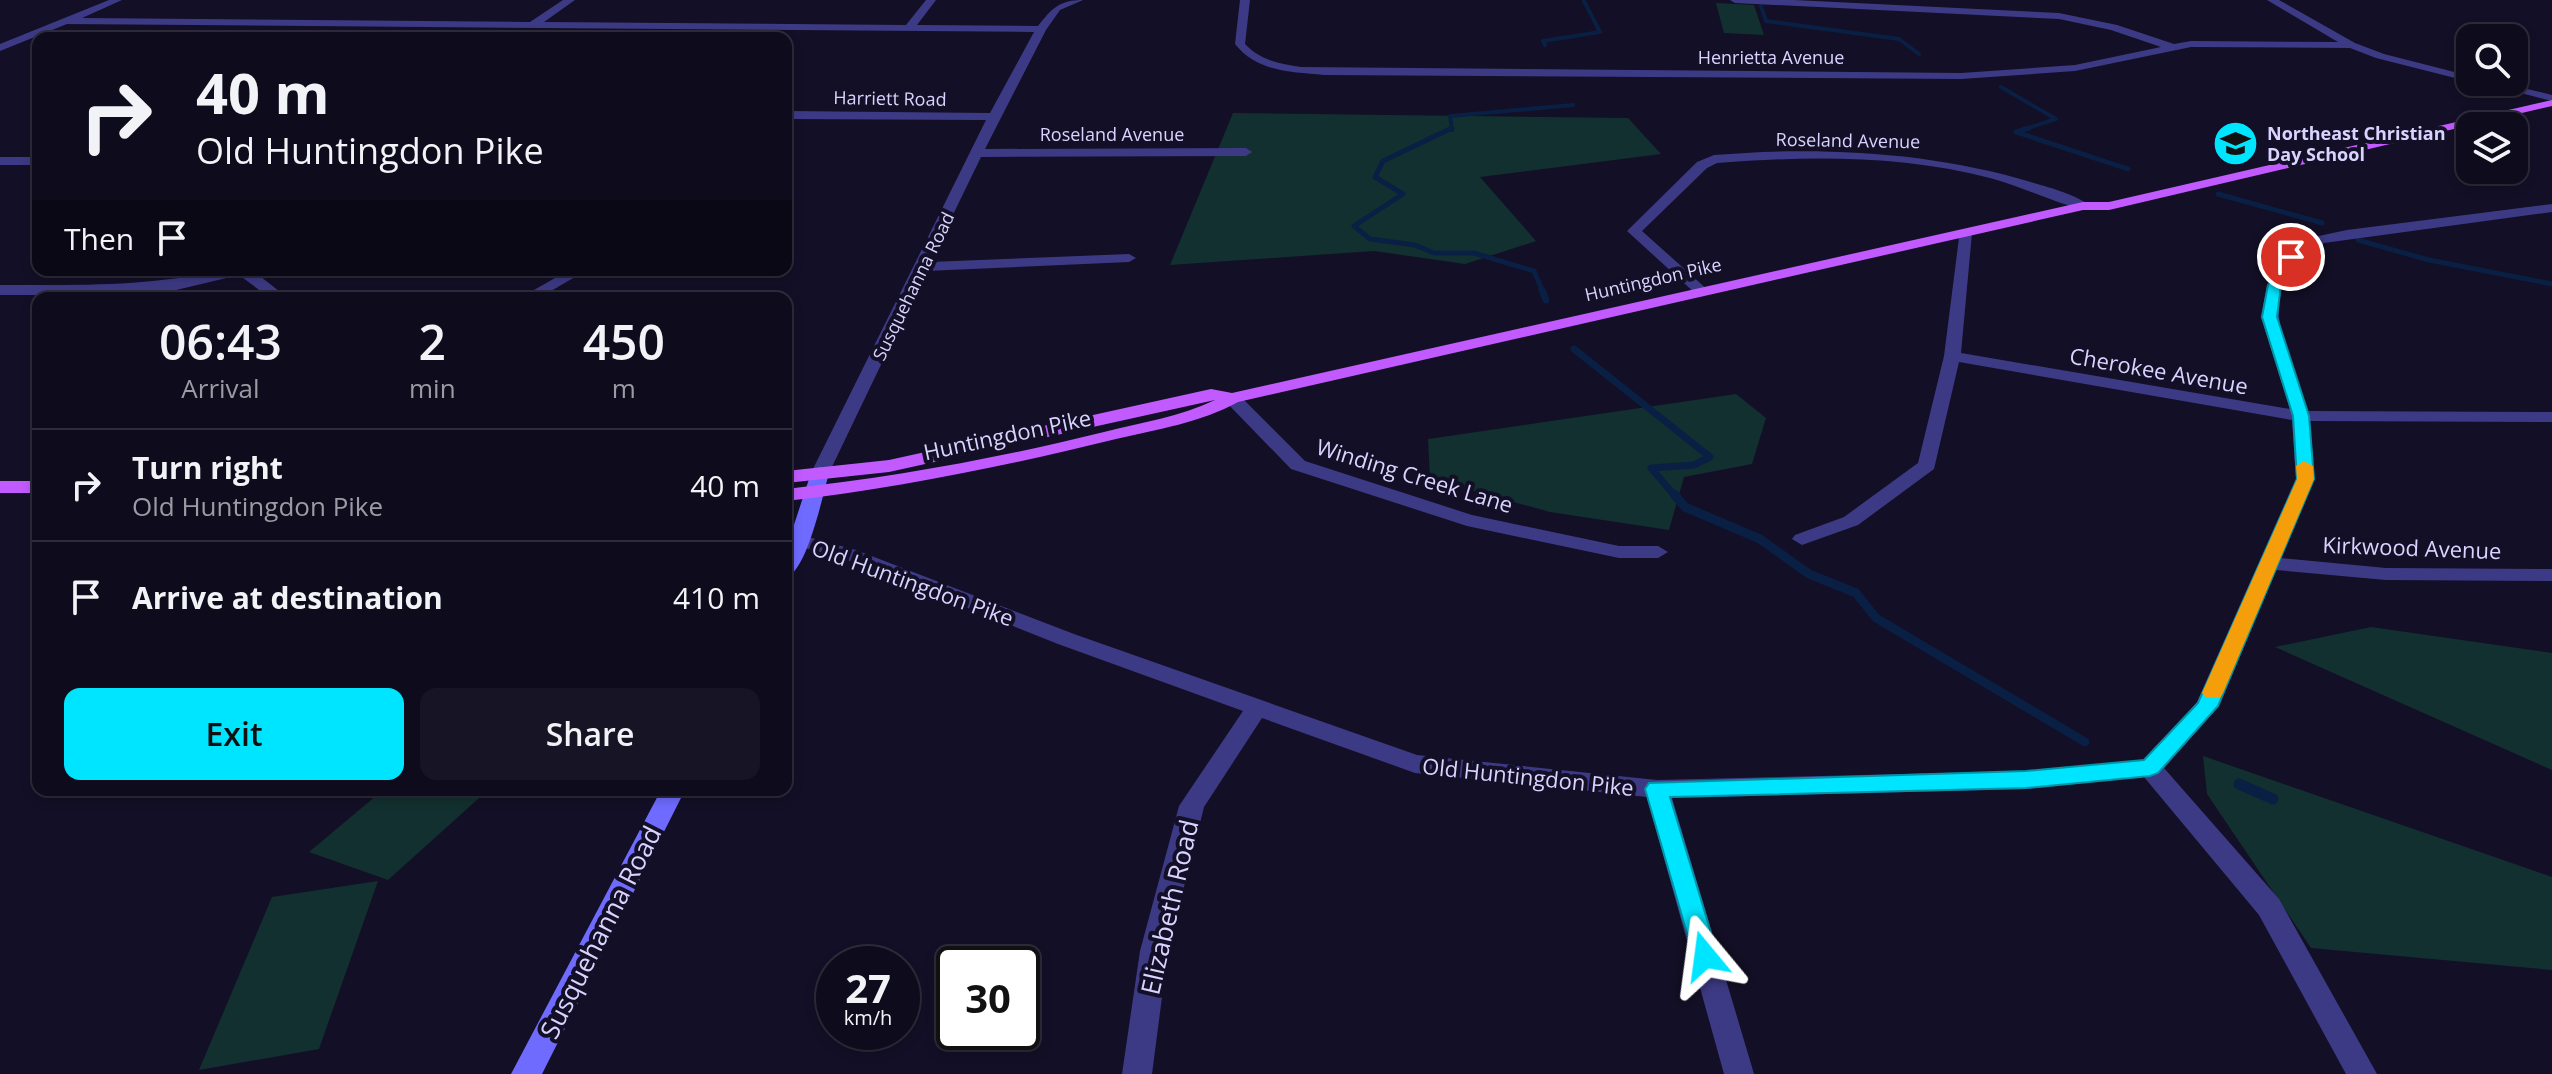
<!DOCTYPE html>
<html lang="en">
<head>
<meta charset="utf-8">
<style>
	body { margin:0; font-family:"Open Sans",sans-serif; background:#171425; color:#f1f3f6; height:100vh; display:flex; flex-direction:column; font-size:30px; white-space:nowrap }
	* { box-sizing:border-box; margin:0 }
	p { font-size:26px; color:#9b9ba3 }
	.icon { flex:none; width:44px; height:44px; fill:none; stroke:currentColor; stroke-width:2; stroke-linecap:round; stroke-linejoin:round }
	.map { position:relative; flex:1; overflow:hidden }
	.panel { position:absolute; left:32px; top:292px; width:760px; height:504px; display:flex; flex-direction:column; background:#0e0b1c; border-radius:16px; box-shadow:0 4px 12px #0003,0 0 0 2px #2e2b3b }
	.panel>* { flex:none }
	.guide { position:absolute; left:32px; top:32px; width:760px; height:244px; border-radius:16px; box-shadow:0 4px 12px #0003,0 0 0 2px #2e2b3b; background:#0e0b1c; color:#f1f3f6; overflow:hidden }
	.fabs { position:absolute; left:2456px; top:24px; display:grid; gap:16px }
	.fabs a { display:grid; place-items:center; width:72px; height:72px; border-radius:16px; background:#0e0b1c; box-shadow:0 4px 12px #0003,0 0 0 2px #2e2b3b; font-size:40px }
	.speed { position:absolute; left:816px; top:946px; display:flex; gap:16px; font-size:40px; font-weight:700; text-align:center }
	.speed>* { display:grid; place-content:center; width:104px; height:104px; border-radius:50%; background:#0e0b1c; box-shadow:0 4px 12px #0003,0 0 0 2px #2e2b3b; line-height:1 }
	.speed small { font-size:20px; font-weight:400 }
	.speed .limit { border:4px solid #111; border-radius:12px; background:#fff; color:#111 }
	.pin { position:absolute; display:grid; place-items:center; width:68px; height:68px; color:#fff; margin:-34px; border:4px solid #fff; border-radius:50%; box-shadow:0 2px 8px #0007 }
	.me { position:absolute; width:88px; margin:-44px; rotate:344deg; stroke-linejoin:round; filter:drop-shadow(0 0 6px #0008) }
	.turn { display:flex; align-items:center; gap:28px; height:168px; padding:0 32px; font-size:36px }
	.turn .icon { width:104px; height:104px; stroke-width:2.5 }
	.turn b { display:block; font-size:56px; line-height:68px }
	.then { display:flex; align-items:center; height:76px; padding:0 32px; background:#0003; gap:16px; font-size:30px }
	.eta { display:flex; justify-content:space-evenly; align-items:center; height:136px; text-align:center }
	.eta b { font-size:48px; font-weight:600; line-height:56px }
	.primary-button { display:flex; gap:16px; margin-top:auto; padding:16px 32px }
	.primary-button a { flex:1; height:92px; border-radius:16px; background:#00e5ff; color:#111; font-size:32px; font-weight:600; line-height:92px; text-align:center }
	.primary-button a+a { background:#171425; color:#f1f3f6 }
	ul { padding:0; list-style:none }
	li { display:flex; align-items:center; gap:24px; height:112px; padding:0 32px; border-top:2px solid #2e2b3b }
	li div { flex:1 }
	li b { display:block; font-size:30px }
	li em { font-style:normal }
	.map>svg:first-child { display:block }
	.green { fill:#12302f }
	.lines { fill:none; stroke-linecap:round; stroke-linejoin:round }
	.stream-far4 { stroke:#0a1f44; stroke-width:4 }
	.stream-far3 { stroke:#0a1f44; stroke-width:5 }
	.stream-far2 { stroke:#0a1f44; stroke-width:7 }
	.stream-far1 { stroke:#0a1f44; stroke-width:9 }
	.stream { stroke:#0a1f44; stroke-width:11 }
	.minor { fill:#3d3a85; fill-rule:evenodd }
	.secondary { fill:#6f6bff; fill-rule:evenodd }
	.primary { fill:#c25bff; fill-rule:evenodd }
	.route { fill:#00e5ff; stroke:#0095a6; stroke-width:2 }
	.slow { fill:#f59e0b }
	.labels { text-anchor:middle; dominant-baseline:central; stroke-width:8; stroke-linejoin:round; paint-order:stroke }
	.far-street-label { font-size:18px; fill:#d9d4ff; stroke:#130f26 }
	.far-poi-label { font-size:18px; font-weight:bold; fill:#d9d4ff; stroke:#130f26; text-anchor:start }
	.street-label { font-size:22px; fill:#d9d4ff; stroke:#130f26 }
	.near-street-label { font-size:26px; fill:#d9d4ff; stroke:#130f26 }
</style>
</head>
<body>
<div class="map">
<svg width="2552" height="1074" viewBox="0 0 2552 1074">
	<rect width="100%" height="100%" fill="#130f26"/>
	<path class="green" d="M 1716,3 L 1754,5 L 1764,35 L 1724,33 Z
		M 1233,113 L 1628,118 L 1661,154 L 1480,177 L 1536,241 L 1465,264 L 1374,251 L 1170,265 Z
		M 1736,394 L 1766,418 L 1752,464 L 1684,477 L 1669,530 L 1550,512 L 1430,479 L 1428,439 Z
		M 2371,627 L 2552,653 L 2552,770 L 2275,647 Z
		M 2203,756 L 2552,877 L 2552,970 L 2311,948 L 2207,794 Z
		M 383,790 L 488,790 L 388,880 L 309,852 Z
		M 378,881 L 319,1049 L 199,1070 L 272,897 Z"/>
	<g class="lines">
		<path class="stream-far4" d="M 1761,6 L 1766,21 L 1899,39 L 1919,54
			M 1545,45 L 1543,41 L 1600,32 L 1584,1
			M 2001,87 L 2056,119 L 2022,130
			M 1452,130 L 1450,116 L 1573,105"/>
		<path class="stream-far3" d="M 1452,128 L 1383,161 L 1375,177 L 1403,194 L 1354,226 L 1370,239 L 1415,245 L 1434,253 L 1474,253 L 1534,271 L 1543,292
			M 2029,128 L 2016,132 L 2128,169
			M 2218,194 L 2322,223
			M 2358,240 L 2429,260 L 2552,284"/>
		<path class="stream-far2" d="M 1542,290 L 1546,300
			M 1574,349 L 1710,457 L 1694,465 L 1651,468 L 1675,496"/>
		<path class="stream-far1" d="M 1674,494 L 1685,507 L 1760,539 L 1809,574 L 1856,593 L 1876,618 L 2085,742"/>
		<path class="stream" d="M 2239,784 L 2273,799"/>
		<path class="minor" d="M 109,0 L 122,0 L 82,18 L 530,22 L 563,0 L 575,0 L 544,22 L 906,25 L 926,0 L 936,0 L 917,25 L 1038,26 C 1052,8 1060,0 1083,0 L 1060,10 L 1046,30 L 985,149 L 1246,148 L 1252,152 L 1246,156 L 981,157 L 930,262 L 1129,254 L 1136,258 L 1129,262 L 926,271 L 829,473 L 820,479 L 811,473 L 986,120 L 786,119 L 786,111 L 990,113 L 1034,32 L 67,24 L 0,51 L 0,44 Z
			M 1240,0 L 1250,0 L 1245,44 C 1260,60 1279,64 1301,67 L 1961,73 L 2075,65 L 2161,47 L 2111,30 L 2059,19 L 1735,3 L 1730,0 L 1794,0 L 2059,13 L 2117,25 L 2174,44 L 2191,41 L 2338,42 L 2267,0 L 2279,0 L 2355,43 L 2384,54 L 2470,76 L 2471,82 L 2376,58 L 2350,48 L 2191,47 L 2075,71 L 1961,79 L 1324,75 C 1291,72 1257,72 1235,44 Z
			M 2478,82 L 2498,82 L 2552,95 L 2552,101 Z
			M 1762,152 C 1855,149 1944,156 2034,183 C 2051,188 2077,195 2090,206 L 2083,210 C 2052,201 2022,187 1990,178 C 1901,155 1808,156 1717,163 L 1707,168 L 1642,231 L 1709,291 L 1706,294 L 1696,294 L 1627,231 L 1697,162 L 1714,155 Z
			M 0,157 L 38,157 L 38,165 L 0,165 Z
			M 2552,204 L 2552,212 L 2324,243 C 2315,248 2303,253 2297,260 C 2257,302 2293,366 2308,411 L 2552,412 L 2552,422 L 2310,421 L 2314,479 L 2281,558 L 2386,568 L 2552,569 L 2552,581 L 2386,580 L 2276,570 L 2219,706 L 2164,768 L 2279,899 L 2377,1074 L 2346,1074 L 2259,915 L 2144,777 L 2026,789 L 1672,798 L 1754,1074 L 1724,1074 L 1647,797 L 1415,773 L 1262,718 L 1204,807 L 1168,951 L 1152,1074 L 1122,1074 L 1140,951 L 1179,806 L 1243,711 L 1058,644 L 842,558 L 786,543 L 786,531 L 856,550 L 1074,634 L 1417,755 L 1657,780 L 2026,771 L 2143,760 L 2197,702 L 2296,479 L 2292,420 L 1959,362 L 1934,469 L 1858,525 L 1802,545 L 1792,539 L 1795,535 L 1844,517 L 1918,463 L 1944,356 L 1960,230 L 1972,233 L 1961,353 L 2290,409 L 2261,317 L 2267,285 L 2286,254 L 2314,237 L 2347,230 Z
			M 222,270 L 252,270 L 288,298 L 270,298 L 239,275 L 172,291 L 123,295 L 0,295 L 0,285 C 76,285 148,287 222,270 Z
			M 569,270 L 587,270 L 539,298 L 520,298 Z
			M 1232,393 L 1238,394 L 1305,461 L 1472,515 L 1619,546 L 1658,546 L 1668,552 L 1658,558 L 1619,558 L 1467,526 L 1291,469 L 1226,402 L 1223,398 L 1226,394 Z"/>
		<path class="secondary" d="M 820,467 L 829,473 C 823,494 807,572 786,577 L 786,549 L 811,473 Z
			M 661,790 L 685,790 L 542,1074 L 511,1074 Z"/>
		<path class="primary" d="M 2552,100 L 2552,106 L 2109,210 L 2083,210 L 1238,402 C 1200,423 1158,429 1116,439 C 1006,466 898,488 786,501 L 786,489 C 894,477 999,458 1104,432 C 1142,422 1180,417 1215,400 L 889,472 L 786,483 L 786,471 L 889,460 L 1211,389 L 1232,393 L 2083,202 L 2109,202 Z
			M 0,481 L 38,481 L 38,493 L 0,493 Z"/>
	</g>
	<path class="route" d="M 2286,254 L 2297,257 L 2281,285 L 2277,317 L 2309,416 L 2314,479 L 2218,706 L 2158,773 L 2150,776 L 2026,788 L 1670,797 L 1718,956 L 1714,964 L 1705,967 L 1696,964 L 1645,789 L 1649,783 L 2026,771 L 2144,760 L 2198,703 L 2297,479 L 2293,416 L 2262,317 L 2268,285 Z"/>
	<path class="slow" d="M 2304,461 L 2313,466 L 2314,479 L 2223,693 L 2220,698 L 2206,698 L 2202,693 L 2297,479 L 2296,466 Z"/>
	<defs>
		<symbol id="school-disc" viewBox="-11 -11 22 22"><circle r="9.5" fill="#00e5ff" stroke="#130f26"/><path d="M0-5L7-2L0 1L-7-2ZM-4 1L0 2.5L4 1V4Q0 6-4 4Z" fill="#111"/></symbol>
	</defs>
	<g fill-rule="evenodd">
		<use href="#school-disc" x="2210" y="118" width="51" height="51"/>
	</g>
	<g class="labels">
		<g class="far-street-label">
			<text x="1771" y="57">Henrietta Avenue</text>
			<text transform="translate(890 98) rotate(1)">Harriett Road</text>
			<text x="1112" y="134">Roseland Avenue</text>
			<text transform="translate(1848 140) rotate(1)">Roseland Avenue</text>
			<text transform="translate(1653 279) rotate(-13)">Huntingdon Pike</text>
			<text transform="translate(913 286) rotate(-64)">Susquehanna Road</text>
		</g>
		<g class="far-poi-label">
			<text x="2267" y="133">Northeast Christian<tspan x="2267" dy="21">Day School</tspan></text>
		</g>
		<g class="street-label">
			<text transform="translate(2159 370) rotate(10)">Cherokee Avenue</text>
			<text transform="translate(1007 434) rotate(-12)">Huntingdon Pike</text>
			<text transform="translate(1415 475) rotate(17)">Winding Creek Lane</text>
			<text transform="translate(2412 547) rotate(2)">Kirkwood Avenue</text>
			<text transform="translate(913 582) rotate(20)">Old Huntingdon Pike</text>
			<text transform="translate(1528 776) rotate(6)">Old Huntingdon Pike</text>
		</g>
		<g class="near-street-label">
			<text transform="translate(1169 907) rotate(-77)">Elizabeth Road</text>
			<text transform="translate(600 932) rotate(-63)">Susquehanna Road</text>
		</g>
	</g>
</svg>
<div class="fabs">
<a><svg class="icon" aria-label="search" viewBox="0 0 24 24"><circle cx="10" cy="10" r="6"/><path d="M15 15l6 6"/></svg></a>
<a><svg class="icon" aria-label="layers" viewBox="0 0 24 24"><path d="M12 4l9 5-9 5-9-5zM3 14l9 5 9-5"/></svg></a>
</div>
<div class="speed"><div>27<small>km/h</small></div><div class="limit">30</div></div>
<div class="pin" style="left:2291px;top:257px;background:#d93025"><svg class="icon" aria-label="arrive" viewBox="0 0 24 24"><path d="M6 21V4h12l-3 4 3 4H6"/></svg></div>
<svg class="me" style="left:1705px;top:956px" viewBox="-20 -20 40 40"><path d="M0-17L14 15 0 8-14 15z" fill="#00e5ff" stroke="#fff" stroke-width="4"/></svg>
<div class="guide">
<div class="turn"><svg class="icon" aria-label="right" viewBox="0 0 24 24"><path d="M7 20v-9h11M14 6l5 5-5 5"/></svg><div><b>40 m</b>Old Huntingdon Pike</div></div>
<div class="then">Then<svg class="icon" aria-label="arrive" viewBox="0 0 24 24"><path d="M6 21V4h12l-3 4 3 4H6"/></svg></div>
</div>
<section class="panel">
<div class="eta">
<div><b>06:43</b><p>Arrival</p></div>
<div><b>2</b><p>min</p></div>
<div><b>450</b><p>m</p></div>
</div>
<ul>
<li><svg class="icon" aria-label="right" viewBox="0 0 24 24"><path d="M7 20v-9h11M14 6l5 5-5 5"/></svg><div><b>Turn right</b><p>Old Huntingdon Pike</p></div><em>40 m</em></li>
<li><svg class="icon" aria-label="arrive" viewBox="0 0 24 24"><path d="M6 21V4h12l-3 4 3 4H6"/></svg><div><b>Arrive at destination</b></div><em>410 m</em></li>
</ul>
<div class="primary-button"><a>Exit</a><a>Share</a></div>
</section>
</div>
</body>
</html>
